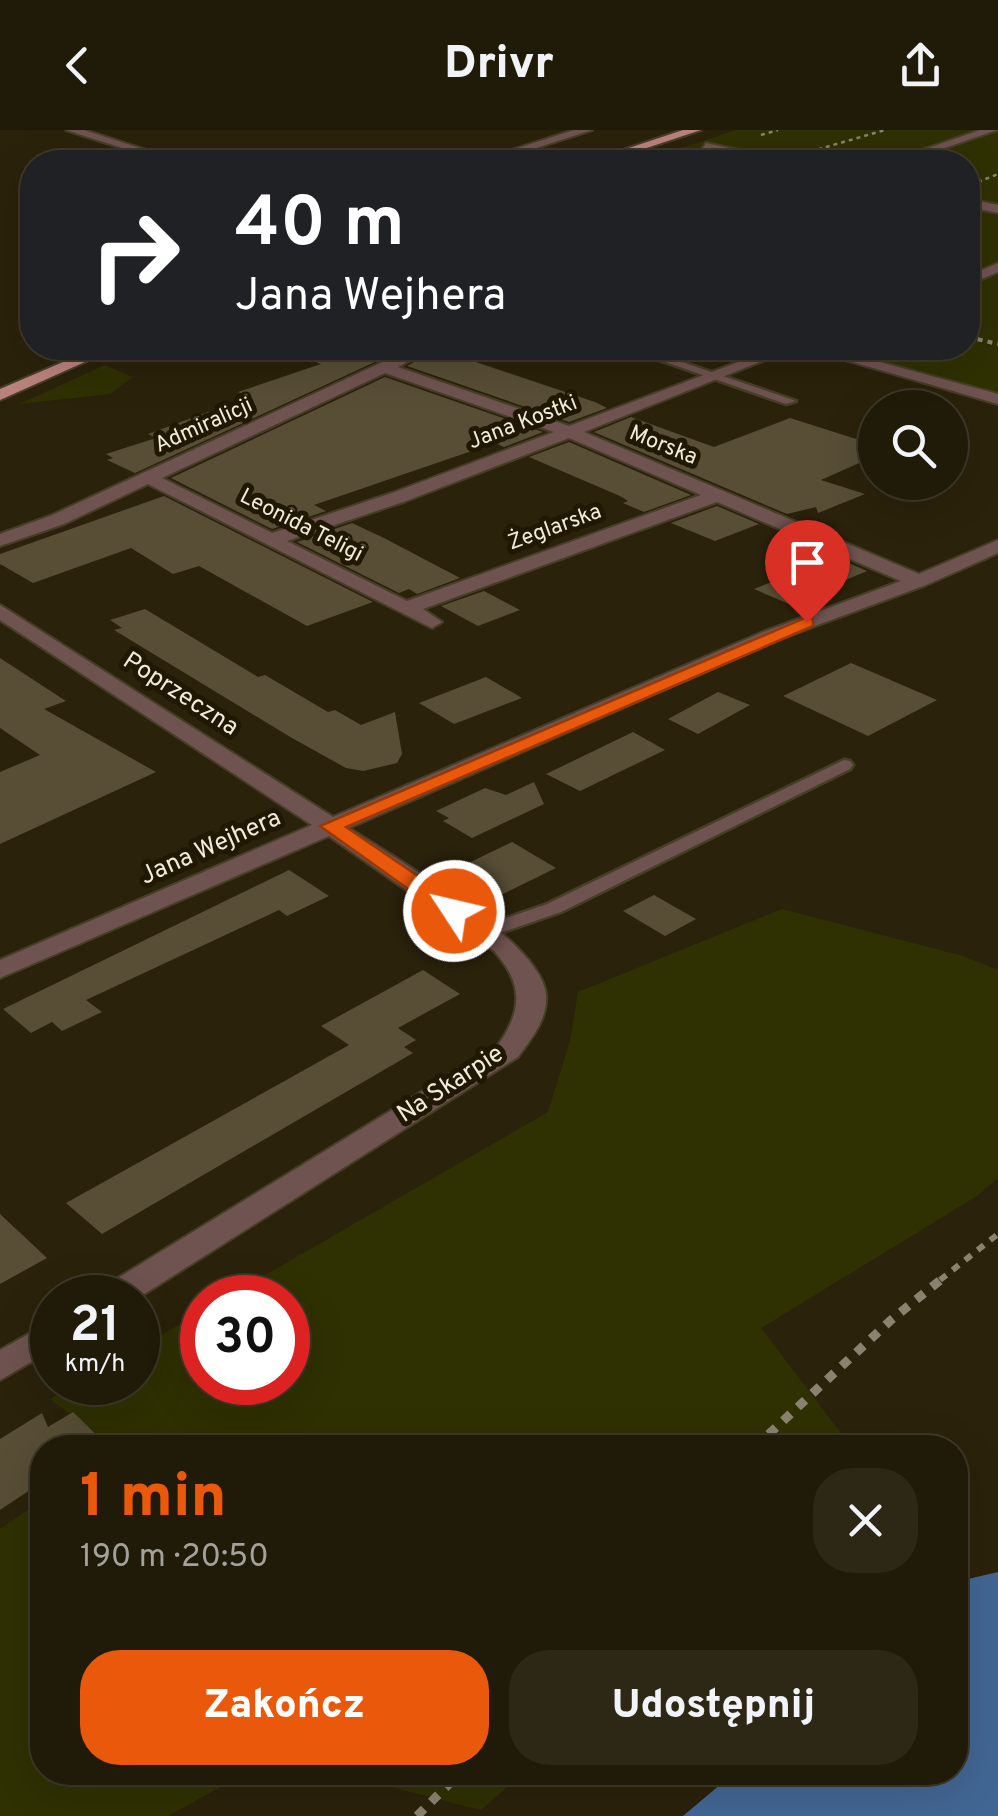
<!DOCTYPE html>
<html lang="pl">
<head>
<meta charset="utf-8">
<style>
	body { margin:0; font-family:Overpass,sans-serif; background:#2d2716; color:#f1f3f6; height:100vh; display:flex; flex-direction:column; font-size:38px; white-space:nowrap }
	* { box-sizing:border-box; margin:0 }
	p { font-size:32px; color:#a2a19c }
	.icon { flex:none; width:55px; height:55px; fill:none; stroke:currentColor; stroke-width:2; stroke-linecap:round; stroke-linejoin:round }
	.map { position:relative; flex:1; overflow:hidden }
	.sheet { position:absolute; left:30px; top:1305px; width:938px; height:350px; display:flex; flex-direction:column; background:#201a08; border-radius:40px; box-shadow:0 10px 40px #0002,0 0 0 2px #3d3829 }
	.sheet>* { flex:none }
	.hud { position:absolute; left:20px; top:20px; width:960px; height:210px; border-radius:40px; box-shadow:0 10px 40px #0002,0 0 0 2px #3d3829; background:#202124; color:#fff; overflow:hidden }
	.controls { position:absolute; left:858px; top:260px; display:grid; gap:20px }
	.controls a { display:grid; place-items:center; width:110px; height:110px; border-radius:50%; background:#201a08; box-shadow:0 10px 40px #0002,0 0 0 2px #3d3829; font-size:50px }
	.speed { position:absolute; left:30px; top:1145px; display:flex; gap:20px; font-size:50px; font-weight:700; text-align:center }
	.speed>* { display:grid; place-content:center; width:130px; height:130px; border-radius:50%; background:#201a08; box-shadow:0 10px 40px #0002,0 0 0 2px #3d3829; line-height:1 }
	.speed small { font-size:25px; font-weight:400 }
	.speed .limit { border:15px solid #d22; background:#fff; color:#111 }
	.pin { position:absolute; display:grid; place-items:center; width:85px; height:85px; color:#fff; margin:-102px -42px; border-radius:50% 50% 50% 0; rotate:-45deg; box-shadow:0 0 10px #0007 }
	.pin .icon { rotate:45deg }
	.me { position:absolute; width:110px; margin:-55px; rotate:305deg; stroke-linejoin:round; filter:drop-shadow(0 0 8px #0008) }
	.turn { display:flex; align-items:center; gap:35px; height:210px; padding:0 50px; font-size:45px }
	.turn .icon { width:130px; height:130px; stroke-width:2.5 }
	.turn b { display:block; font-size:70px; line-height:85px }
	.round { display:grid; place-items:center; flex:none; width:105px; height:105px; border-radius:40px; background:#2d2716 }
	.head { display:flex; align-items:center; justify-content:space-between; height:170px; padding:0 50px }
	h1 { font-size:60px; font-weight:800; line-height:75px; color:#ea580c }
	.button { display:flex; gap:20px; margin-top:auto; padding:20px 50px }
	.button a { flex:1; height:115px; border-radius:40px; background:#ea580c; color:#fff; font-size:40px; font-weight:800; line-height:115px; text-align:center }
	.button a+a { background:#2d2716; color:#f1f3f6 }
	header { display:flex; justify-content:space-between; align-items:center; height:130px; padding:0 50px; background:#201a08; font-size:45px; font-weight:800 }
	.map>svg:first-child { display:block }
	.green { fill:#2f3103 }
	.water { fill:#426693 }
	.building { fill:#584e36 }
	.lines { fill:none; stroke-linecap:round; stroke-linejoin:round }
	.service-casing { stroke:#473e28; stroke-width:5 }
	.pedestrian-casing { stroke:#473e28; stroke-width:4 }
	.minor-casing { stroke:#473e28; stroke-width:4 }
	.primary-casing { stroke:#473e28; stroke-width:4 }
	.path-far3 { stroke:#8a826f; stroke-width:2.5; stroke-dasharray:4 4; stroke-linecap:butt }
	.path-far2 { stroke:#8a826f; stroke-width:4; stroke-dasharray:5 5; stroke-linecap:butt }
	.path-far1 { stroke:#8a826f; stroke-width:6; stroke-dasharray:8 8; stroke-linecap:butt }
	.path { stroke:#8a826f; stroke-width:9; stroke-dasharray:10 10; stroke-linecap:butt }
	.service { fill:#6f5350; fill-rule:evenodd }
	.pedestrian { fill:#6f5350; fill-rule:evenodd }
	.minor { fill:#6f5350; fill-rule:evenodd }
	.primary { fill:#ba827c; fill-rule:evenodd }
	.route { fill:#ea580c; stroke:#983908; stroke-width:2.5 }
	.labels { text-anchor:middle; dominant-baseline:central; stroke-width:10; stroke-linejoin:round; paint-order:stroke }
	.far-street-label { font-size:22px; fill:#f1ebdd; stroke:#211803 }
	.street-label { font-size:25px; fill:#f1ebdd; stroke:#211803 }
</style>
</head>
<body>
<header><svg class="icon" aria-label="back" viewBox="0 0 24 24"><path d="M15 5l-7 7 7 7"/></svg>Drivr<svg class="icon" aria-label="share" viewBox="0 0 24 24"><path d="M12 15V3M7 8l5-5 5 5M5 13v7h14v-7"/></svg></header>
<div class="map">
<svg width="998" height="1686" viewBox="0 0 998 1686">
	<rect width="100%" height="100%" fill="#2b220b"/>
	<path class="green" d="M 736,0 L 998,0 L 998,269 L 830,218 L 968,218 L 968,32 L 640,32 Z
		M 105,235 L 133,247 L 110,264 L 19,274 Z
		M 782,779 L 963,826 L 998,840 L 998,1048 L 977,1066 L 761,1198 L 841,1303 L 832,1317 L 114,1317 L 50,1269 L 79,1253 L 138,1252 L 138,1219 L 202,1181 L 202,1252 L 288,1252 L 288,1168 L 227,1167 L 548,982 L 570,911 L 578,862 Z
		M 42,1370 L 42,1642 L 246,1643 L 168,1686 L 0,1686 L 0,1399 Z
		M 336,1643 L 523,1643 L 481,1680 Z"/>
	<path class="water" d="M 998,1442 L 998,1686 L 683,1686 L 734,1643 L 955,1642 L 955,1452 Z"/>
	<path class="building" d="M 359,218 L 405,218 L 135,343 L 107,330 L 113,328 L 106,324 L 156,308 L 148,304 L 249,267 L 238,262 L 321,234 L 313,231 Z
		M 437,219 L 595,272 L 607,278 L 569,292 L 407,236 Z
		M 385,247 L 543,302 L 504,317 L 495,313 L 314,375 L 326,381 L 272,399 L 171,348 Z
		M 631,287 L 714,317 L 790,288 L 875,315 L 875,326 L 821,350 L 865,364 L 818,383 L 816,377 L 787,384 L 594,302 Z
		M 569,312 L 691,365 L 644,382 L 623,373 L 628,371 L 620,366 L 529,327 Z
		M 164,366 L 373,472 L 307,496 L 199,436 L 173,444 L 131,418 L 33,453 L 0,434 L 0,424 Z
		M 717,376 L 759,394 L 715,411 L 671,393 Z
		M 352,393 L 384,408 L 460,448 L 417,464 L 409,459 L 399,463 L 297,412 Z
		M 835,427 L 867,441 L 789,474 L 754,459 Z
		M 484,461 L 520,480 L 478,496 L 441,476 Z
		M 145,479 L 258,547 L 265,545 L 328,582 L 335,580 L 361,595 L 395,582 L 402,624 L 397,633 L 363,641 L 346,638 L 292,608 L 114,500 L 122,498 L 110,490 Z
		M 0,528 L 66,571 L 44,579 L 156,642 L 0,714 L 0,642 L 40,625 L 0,598 Z
		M 851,533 L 872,542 L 937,570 L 868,606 L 783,566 Z
		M 486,547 L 522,568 L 454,594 L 419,573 Z
		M 718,562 L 750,575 L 698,604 L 668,589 Z
		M 633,602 L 665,620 L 580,661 L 546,644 Z
		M 534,652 L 544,674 L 472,708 L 443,691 L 449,688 L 436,681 L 485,658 L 506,665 Z
		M 512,712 L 556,738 L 503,764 L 460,737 Z
		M 289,740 L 329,766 L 287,786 L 279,780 L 86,870 L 102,882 L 62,901 L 52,892 L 31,903 L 3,879 Z
		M 654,765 L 696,789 L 665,806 L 623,781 Z
		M 423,840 L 460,864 L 398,898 L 416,910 L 404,917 L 413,923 L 102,1104 L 66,1073 L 349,915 L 321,896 Z
		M 0,1084 L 47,1128 L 0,1154 Z
		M 73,1282 L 110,1318 L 42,1318 L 42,1352 L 0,1380 L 0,1309 L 42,1283 L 48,1297 Z"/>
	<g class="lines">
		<defs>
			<path id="service" d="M 625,218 L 641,218 L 796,271 L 786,274 Z
				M 844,630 L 850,631 L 853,635 L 850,639 L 561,782 L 485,808 L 475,802 L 478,798 L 547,774 Z"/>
			<path id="pedestrian" d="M 980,0 L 997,0 L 904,32 L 888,32 Z
				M 706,13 L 776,28 L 782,32 L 762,32 L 702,19 Z
				M 968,69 L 998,75 L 998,83 L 968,77 Z
				M 998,133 L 998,142 L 968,155 L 968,146 Z"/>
			<path id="minor" d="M 66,0 L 84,0 L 183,32 L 166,32 Z
				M 574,0 L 592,0 L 492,32 L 475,32 Z
				M 413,218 L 433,218 L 398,237 L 569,296 L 775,218 L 795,218 L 584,302 L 919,444 L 998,410 L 998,423 L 926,455 L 777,510 L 349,698 C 395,729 542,811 546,865 C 548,889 531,909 518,927 L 138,1168 L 95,1168 L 100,1159 L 498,915 C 523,880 523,853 494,821 L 329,706 L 0,848 L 0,830 L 312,695 L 0,490 L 0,475 L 333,687 L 763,502 L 901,451 L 717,372 L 423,479 L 442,492 L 432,498 L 148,354 L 64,394 L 0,416 L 0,404 L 50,386 ZM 385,243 L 554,302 L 392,363 L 272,403 L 162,348 ZM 569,308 L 701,365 L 407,471 L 287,411 L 406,371 Z
				M 804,218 L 828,218 L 998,264 L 998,274 Z
				M 52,1191 L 52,1220 L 0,1250 L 0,1220 Z"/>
			<path id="primary" d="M 683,0 L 701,0 L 604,32 L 587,32 Z
				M 96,218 L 116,218 L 0,270 L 0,259 Z"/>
		</defs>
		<use href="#service" class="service-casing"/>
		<use href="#pedestrian" class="pedestrian-casing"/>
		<use href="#minor" class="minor-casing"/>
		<use href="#primary" class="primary-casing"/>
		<path class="path-far3" d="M 761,5 L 778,0
			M 795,26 L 885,0
			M 978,52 L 998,44"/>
		<path class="path-far2" d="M 968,207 L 998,214"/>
		<path class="path-far1" d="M 940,1150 L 998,1104"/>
		<path class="path" d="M 754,1318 L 891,1190 L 943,1148
			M 417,1686 L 461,1642"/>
		<use href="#service" class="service"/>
		<use href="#pedestrian" class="pedestrian"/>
		<use href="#minor" class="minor"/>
		<use href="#primary" class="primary"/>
	</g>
	<path class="route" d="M 807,487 L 813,489 L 813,496 L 346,697 L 462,776 L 465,781 L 462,786 L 446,786 L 320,696 Z"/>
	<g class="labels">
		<g class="far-street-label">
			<text transform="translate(523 293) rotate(-21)">Jana Kostki</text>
			<text transform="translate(204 296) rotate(-24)">Admiralicji</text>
			<text transform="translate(663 316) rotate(22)">Morska</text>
			<text transform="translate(301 396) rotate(27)">Leonida Teligi</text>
			<text transform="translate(555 398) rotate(-20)">Żeglarska</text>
		</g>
		<g class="street-label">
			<text transform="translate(180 565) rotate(33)">Poprzeczna</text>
			<text transform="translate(211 718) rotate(-24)">Jana Wejhera</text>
			<text transform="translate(451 955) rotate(-33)">Na Skarpie</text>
		</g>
	</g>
</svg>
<div class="controls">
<a><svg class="icon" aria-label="search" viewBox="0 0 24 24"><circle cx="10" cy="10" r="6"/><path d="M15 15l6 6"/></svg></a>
</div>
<div class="speed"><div>21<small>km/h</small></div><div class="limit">30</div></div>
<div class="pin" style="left:807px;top:492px;background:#d93025"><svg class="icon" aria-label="arrive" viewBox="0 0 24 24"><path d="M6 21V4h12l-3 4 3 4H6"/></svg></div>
<svg class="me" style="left:454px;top:781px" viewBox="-20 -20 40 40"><circle r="17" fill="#ea580c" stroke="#fff" stroke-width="3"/><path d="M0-11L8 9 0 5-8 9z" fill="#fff"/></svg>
<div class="hud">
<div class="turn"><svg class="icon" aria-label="right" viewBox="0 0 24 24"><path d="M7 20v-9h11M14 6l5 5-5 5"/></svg><div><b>40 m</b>Jana Wejhera</div></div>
</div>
<section class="sheet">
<div class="head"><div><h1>1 min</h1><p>190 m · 20:50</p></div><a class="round"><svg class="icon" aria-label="close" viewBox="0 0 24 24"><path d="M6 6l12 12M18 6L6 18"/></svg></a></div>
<div class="button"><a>Zakończ</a><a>Udostępnij</a></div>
</section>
</div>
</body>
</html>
